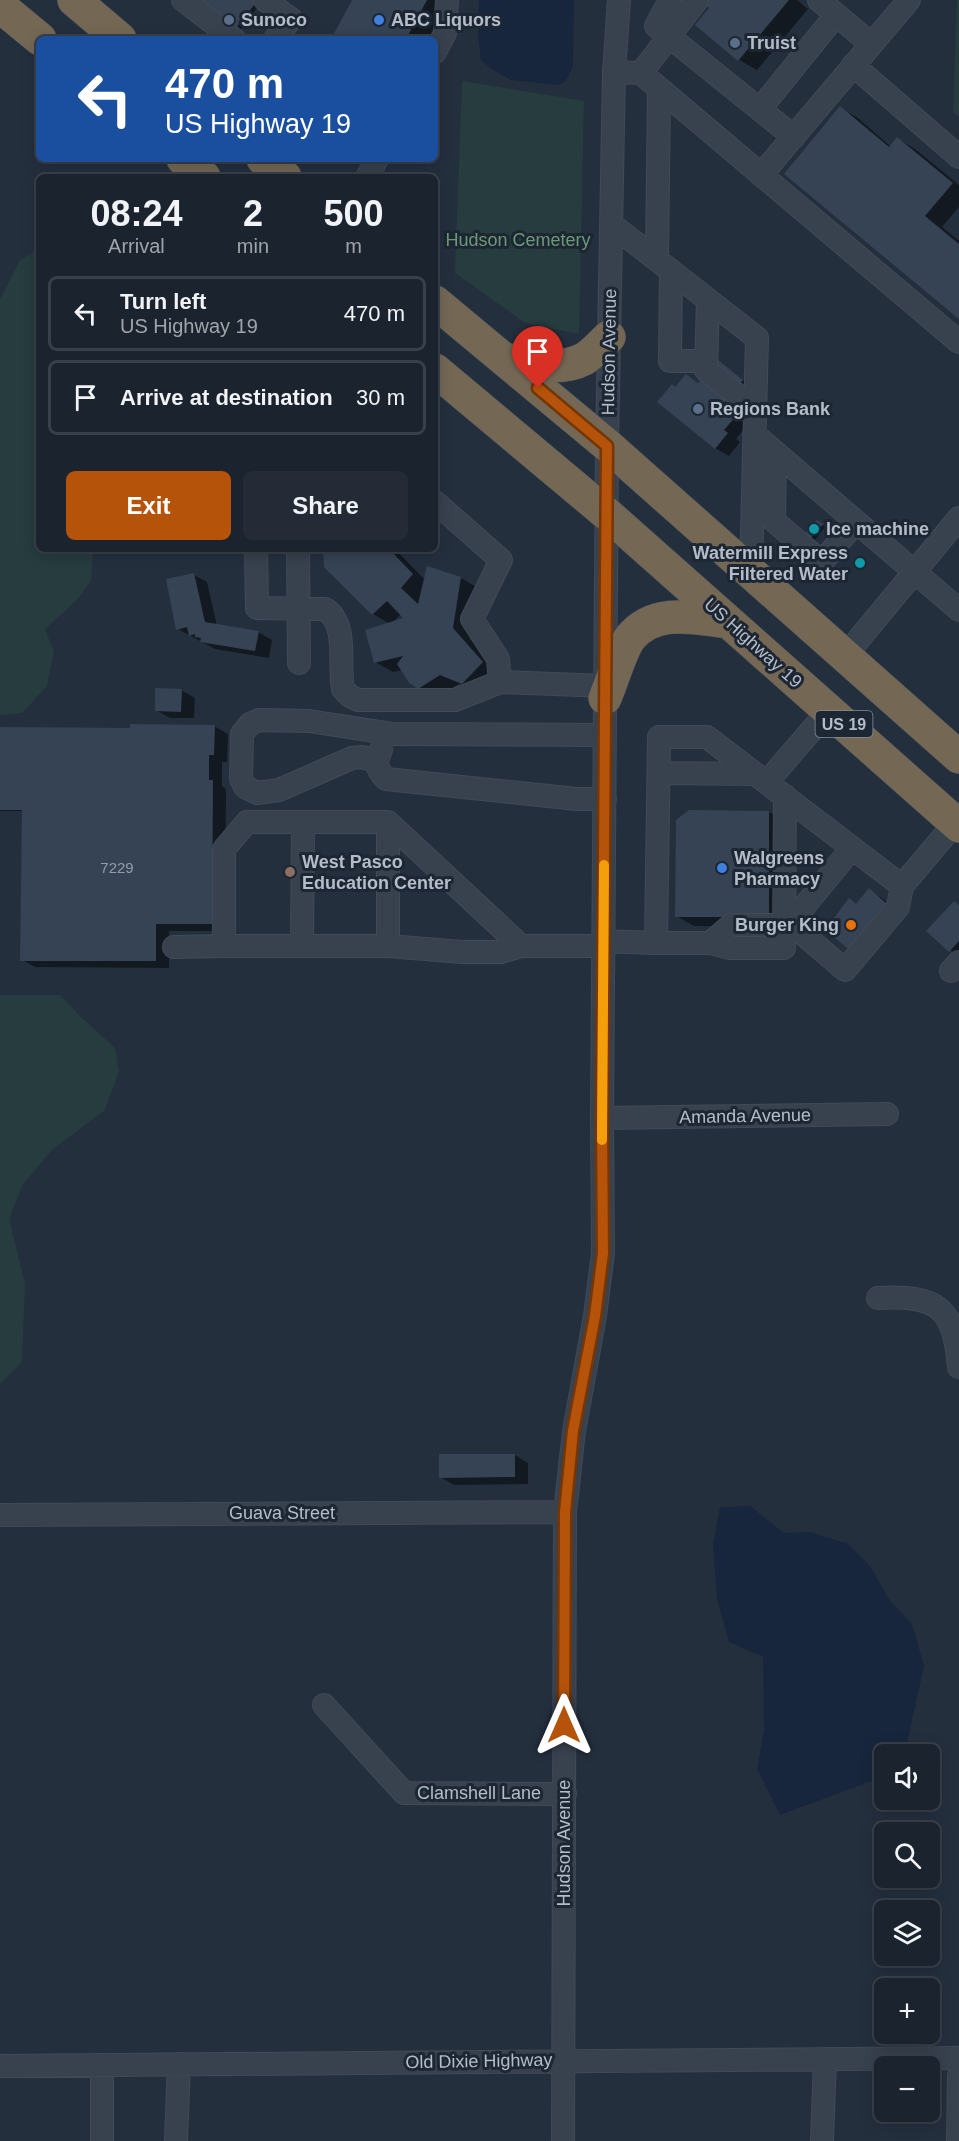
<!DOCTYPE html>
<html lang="en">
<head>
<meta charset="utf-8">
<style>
	body { margin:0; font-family:Helvetica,sans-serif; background:#242b36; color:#f1f3f6; height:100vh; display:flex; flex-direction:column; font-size:22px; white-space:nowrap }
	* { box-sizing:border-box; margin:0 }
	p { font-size:20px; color:#a0a4aa }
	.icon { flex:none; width:33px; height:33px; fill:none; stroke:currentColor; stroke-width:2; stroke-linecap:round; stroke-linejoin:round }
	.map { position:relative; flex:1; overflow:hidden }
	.details { position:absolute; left:36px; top:174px; width:402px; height:378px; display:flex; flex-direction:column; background:#1b232e; border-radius:9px; box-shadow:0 3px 15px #0003,0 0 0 2px #39404a }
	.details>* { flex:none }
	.hud { position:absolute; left:36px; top:36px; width:402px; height:126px; border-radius:9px; box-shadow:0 3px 15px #0003,0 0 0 2px #39404a; background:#1a4fa0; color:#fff; overflow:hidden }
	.fabs { position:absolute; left:874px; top:1744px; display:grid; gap:12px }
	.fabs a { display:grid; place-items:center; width:66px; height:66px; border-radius:9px; background:#1b232e; box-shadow:0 3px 15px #0003,0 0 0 2px #39404a; font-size:30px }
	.pin { position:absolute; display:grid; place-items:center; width:51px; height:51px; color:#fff; margin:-62px -26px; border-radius:50% 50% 50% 0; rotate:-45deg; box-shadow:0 0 6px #0007 }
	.pin .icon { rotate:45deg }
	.me { position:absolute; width:66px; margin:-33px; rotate:0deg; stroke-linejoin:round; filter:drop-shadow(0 0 4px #0008) }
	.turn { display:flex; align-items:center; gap:21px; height:126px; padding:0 30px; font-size:27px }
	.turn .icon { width:78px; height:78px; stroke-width:2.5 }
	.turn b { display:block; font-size:42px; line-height:51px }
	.eta { display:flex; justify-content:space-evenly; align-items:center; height:102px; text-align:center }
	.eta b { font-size:36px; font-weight:700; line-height:42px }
	.button { display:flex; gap:12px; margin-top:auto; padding:12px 30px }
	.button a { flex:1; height:69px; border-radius:9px; background:#b45309; color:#fff; font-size:24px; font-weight:700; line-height:69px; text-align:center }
	.button a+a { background:#242b36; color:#f1f3f6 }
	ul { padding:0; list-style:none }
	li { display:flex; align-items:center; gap:18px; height:75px; margin:0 12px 9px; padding:0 18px; border:3px solid #39404a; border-radius:9px }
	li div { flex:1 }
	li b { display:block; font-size:22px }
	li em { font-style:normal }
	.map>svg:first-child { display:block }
	.green { fill:#263c3f }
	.water { fill:#17263c }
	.shadow { fill:#0007; fill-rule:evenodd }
	.building { fill:#364354 }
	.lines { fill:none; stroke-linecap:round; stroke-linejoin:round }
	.minor-casing { stroke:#414a57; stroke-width:24 }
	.highway-casing { stroke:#434c59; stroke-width:34 }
	.minor { stroke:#38414e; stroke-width:22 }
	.highway { stroke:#746855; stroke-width:33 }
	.route-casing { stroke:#753606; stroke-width:15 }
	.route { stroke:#b45309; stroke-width:10 }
	.slow { stroke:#f59e0b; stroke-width:10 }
	.service-dot { fill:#5c6f8a; stroke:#1d2633; stroke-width:2 }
	.shop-dot { fill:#3f7fe0; stroke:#1d2633; stroke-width:2 }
	.culture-dot { fill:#0f9aa8; stroke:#1d2633; stroke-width:2 }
	.education-dot { fill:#8d6e63; stroke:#1d2633; stroke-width:2 }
	.food-dot { fill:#e8710a; stroke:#1d2633; stroke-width:2 }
	.labels { text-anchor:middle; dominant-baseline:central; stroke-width:6; stroke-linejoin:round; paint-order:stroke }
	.number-label { font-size:15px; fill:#929caa }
	.shield { fill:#1d2633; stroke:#878f9c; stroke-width:1.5 }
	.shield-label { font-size:16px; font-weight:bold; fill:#b4bcc9 }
	.poi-label { font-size:18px; font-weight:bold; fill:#b4bcc9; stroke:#1d2633; text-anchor:start }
	.park-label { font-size:18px; fill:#6b9a76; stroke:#1d2633 }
	.street-label { font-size:18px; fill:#b4bcc9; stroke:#1d2633 }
</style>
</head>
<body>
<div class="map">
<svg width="959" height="2141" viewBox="0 0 959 2141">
	<rect width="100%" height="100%" fill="#242f3e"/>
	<path class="green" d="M 957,0 L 959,0 L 959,117 L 953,112 Z
		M 462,81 L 584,101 L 579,334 L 525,323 L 455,273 Z
		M 39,249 L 39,549 L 93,549 L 91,581 L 77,600 L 45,629 L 54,652 L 47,686 L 22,713 L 0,715 L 0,299 L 20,260 Z
		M 0,995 L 60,995 L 81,1017 L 115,1048 L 119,1071 L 105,1110 L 53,1149 L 23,1184 L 9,1219 L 25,1284 L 22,1362 L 0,1384 Z"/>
	<path class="water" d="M 479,0 L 574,0 L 573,66 L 566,81 L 557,85 L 511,80 L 493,70 L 481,60 L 478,37 Z
		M 750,1506 L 784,1533 L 810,1532 L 848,1544 L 870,1566 L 890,1601 L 912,1624 L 924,1666 L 907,1743 L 897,1755 L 885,1755 L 885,1769 L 877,1779 L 780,1815 L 757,1769 L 764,1730 L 763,1657 L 729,1642 L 717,1599 L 713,1545 L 720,1507 Z"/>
	<path class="shadow" d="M 205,0 L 263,0 L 237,34 Z
		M 354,0 L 435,0 L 447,7 L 429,39 L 332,39 Z
		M 703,0 L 797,0 L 808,9 L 757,70 L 739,60 L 697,24 L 712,7 Z
		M 840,108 L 858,118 L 891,147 L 898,139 L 915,149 L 959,185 L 959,207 L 942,227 L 959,241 L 959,317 Z
		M 722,364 L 746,383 L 727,405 L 749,423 L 736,439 L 740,442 L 729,456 L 715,448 L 676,389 L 687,376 L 700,384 Z
		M 817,522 L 825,527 L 815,540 L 811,537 Z
		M 325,549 L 395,549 L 425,580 L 461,578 L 478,588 L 470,639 L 500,673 L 480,693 L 459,684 L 437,698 L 419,687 L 403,670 L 393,672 L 375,662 L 390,624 L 373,614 ZM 401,614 L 405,619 L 392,623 Z
		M 194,575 L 207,582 L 217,626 L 258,632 L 272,640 L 269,658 L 215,649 L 178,629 Z
		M 181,690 L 195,698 L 194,718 L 170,718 L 156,710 Z
		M 214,726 L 228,734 L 227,762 L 222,762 L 222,786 L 226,789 L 225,931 L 169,931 L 169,968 L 35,967 L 22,960 L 24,801 L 21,801 L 21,811 L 0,811 L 0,728 L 131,729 Z
		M 769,812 L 787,822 L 786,927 L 694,926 L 676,916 Z
		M 869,890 L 882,898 L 898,911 L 852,950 L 857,905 Z
		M 959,905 L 959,955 L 950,950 Z
		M 515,1455 L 528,1463 L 528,1484 L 454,1485 L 440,1477 Z"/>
	<path class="building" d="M 203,0 L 258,0 L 232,33 L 198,7 Z
		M 352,0 L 427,0 L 406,39 L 331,39 Z
		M 700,0 L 789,0 L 738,61 L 695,25 L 709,8 Z
		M 840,106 L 889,147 L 897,137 L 953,183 L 925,216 L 959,244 L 959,319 L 784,174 Z
		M 718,360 L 743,380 L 723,404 L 737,415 L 724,430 L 728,433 L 715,449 L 657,402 L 672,384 L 675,387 L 686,374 L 698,383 Z
		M 817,520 L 823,524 L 810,539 L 805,534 Z
		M 323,549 L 389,549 L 413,574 L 401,588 L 418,604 L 427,566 L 461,577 L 453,628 L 483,662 L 462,684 L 440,675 L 418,689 L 409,683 L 397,664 L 403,656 L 374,663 L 365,630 L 403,618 L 387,601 L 372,615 L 324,567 Z
		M 194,573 L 205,622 L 259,631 L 255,651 L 200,642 L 201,638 L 195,637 L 195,634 L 189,636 L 187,627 L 176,630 L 166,579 Z
		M 155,688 L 182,689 L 181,712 L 155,711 Z
		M 130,724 L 215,725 L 214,755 L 209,755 L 209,780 L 213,780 L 212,924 L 156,924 L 156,961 L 20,961 L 22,810 L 0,810 L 0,727 L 130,728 Z
		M 689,810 L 769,811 L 769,917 L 675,917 L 676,820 Z
		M 869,888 L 886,903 L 874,917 L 877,920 L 851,951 L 825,930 L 849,898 L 856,904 Z
		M 954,901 L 959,905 L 959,941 L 949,952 L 926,931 Z
		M 439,1454 L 515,1454 L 515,1477 L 439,1478 Z"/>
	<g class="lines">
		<defs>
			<path id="minor" d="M 183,0 L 234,39
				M 265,0 L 291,19 L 275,39
				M 670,0 L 656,26 L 794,137
				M 819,0 L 871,44
				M 435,52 L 445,33 L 447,0
				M 853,65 L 959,157
				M 614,72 L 641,73 L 959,342
				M 641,73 L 697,0
				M 760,109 L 836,15
				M 761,175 L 909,0
				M 367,177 L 377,159
				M 611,224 L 757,338 L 751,572
				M 657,259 L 659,89
				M 671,271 L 670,361 L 706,361
				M 708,300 L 706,370 L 755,409
				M 754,434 L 959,610
				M 775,453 L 774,521 L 822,562 L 855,523
				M 435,502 L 501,560 L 472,619 L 498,659 L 500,682
				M 256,549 L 257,608 L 325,609 C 349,624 338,665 343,689 L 350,696 L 358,700 L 455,700 L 500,682 L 605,686
				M 298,549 L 299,663
				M 845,656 L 959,518
				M 381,750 C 375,762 376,769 386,779 L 577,799 L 605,799
				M 376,762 L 363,757 L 352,758 L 279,790 L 257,793 L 245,787 L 241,779 L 242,734 L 250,724 L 259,720 L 309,721 L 393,734 L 605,735
				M 659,773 L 755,774
				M 767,782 L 829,710
				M 388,822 L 388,946
				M 790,923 L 845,970 L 898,907 L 902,886
				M 784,931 L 852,848
				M 603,941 L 656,943 L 659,737 L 707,737 L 902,886 L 955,823
				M 656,943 L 710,943 L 729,948 L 784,948 L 785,796
				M 710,943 L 731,925 L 784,925
				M 302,946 L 303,822
				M 521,946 L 388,822 L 247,822 L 224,849 L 224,946 L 388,946 L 462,952 L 501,952 L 521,946 L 603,946
				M 174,947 L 224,946
				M 951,971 L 959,962
				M 602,1118 L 887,1114
				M 878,1298 C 938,1295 954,1307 959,1367
				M 0,1515 L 565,1512
				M 324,1705 L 404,1793 L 565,1794
				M 102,2065 L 102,2141
				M 0,2066 L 959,2058
				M 176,2141 L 179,2064
				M 563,2141 L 565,1512 L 574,1431 L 595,1316 L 603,1253 L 602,1118 L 607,445 L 614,72 L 619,0
				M 822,2141 L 825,2059
				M 958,2141 L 959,2076"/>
			<path id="highway" d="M 74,0 L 120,39
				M 0,6 L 40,39
				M 183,159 L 204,177
				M 263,159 L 285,177
				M 435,302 L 607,445 L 959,757
				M 504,359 C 529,363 559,372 584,359 C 593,354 601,344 609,337
				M 435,370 L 607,514 L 959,826
				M 605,698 C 612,682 621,650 630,638 C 655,607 695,618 729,622"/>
		</defs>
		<use href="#minor" class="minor-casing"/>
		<use href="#highway" class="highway-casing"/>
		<use href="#minor" class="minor"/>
		<use href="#highway" class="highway"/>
	</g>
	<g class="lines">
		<defs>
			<path id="route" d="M 538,388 L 607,446 L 602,1118 L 603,1253 L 595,1316 L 573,1431 L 565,1512 L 564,1725"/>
		</defs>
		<use href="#route" class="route-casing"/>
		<use href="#route" class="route"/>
		<path class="slow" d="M 602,1140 L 604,865"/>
	</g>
	<g class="service-dot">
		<circle cx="229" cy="20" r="6"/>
		<circle cx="735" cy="43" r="6"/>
		<circle cx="698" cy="409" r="6"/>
	</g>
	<g class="shop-dot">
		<circle cx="379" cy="20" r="6"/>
		<circle cx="722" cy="868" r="6"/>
	</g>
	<g class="culture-dot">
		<circle cx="814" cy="529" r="6"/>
		<circle cx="860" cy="563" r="6"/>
	</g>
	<circle class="education-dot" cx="290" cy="872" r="6"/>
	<circle class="food-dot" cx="851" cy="925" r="6"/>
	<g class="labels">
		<g class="number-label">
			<text x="117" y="867">7229</text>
		</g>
		<rect class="shield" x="815.5" y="711" width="57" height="26" rx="4.5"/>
		<g class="shield-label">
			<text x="844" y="724">US 19</text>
		</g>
		<g class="poi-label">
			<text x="241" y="20">Sunoco</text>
			<text x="391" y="20">ABC Liquors</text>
			<text x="747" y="43">Truist</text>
			<text x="710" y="409">Regions Bank</text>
			<text x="826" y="529">Ice machine</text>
			<text x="848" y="553" text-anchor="end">Watermill Express<tspan x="848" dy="21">Filtered Water</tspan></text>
			<text x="734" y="858">Walgreens<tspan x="734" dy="21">Pharmacy</tspan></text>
			<text x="302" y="862">West Pasco<tspan x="302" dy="21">Education Center</tspan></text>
			<text x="839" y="925" text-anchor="end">Burger King</text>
		</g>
		<g class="park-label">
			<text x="518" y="240">Hudson Cemetery</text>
		</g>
		<g class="street-label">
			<text transform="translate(609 352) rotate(-89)">Hudson Avenue</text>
			<text transform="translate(753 643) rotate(42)">US Highway 19</text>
			<text transform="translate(745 1116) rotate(-1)">Amanda Avenue</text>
			<text x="282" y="1513">Guava Street</text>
			<text x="479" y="1793">Clamshell Lane</text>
			<text transform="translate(564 1843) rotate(-90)">Hudson Avenue</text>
			<text transform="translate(479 2061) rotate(-1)">Old Dixie Highway</text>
		</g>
	</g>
</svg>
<div class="fabs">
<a><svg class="icon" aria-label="sound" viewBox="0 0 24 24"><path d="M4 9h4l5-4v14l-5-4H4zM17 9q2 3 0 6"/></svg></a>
<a><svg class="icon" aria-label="search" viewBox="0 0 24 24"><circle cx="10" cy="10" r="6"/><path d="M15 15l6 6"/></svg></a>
<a><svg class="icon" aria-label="layers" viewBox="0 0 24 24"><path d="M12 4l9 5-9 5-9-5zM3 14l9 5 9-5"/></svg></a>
<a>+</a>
<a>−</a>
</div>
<div class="pin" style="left:538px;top:388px;background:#d93025"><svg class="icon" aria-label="arrive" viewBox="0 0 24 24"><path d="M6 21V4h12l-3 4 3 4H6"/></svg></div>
<svg class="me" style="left:564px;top:1725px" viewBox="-20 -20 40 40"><path d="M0-17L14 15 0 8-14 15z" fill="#b45309" stroke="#fff" stroke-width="4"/></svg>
<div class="hud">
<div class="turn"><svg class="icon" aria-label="left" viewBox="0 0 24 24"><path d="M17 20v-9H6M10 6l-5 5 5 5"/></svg><div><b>470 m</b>US Highway 19</div></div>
</div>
<section class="details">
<div class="eta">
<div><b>08:24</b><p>Arrival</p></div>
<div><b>2</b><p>min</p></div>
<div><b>500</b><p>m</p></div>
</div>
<ul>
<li><svg class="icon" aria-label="left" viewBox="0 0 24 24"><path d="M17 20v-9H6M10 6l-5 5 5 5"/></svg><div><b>Turn left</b><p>US Highway 19</p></div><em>470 m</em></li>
<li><svg class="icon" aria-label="arrive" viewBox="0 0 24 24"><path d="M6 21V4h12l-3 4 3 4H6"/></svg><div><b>Arrive at destination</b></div><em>30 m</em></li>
</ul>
<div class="button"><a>Exit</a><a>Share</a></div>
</section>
</div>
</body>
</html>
